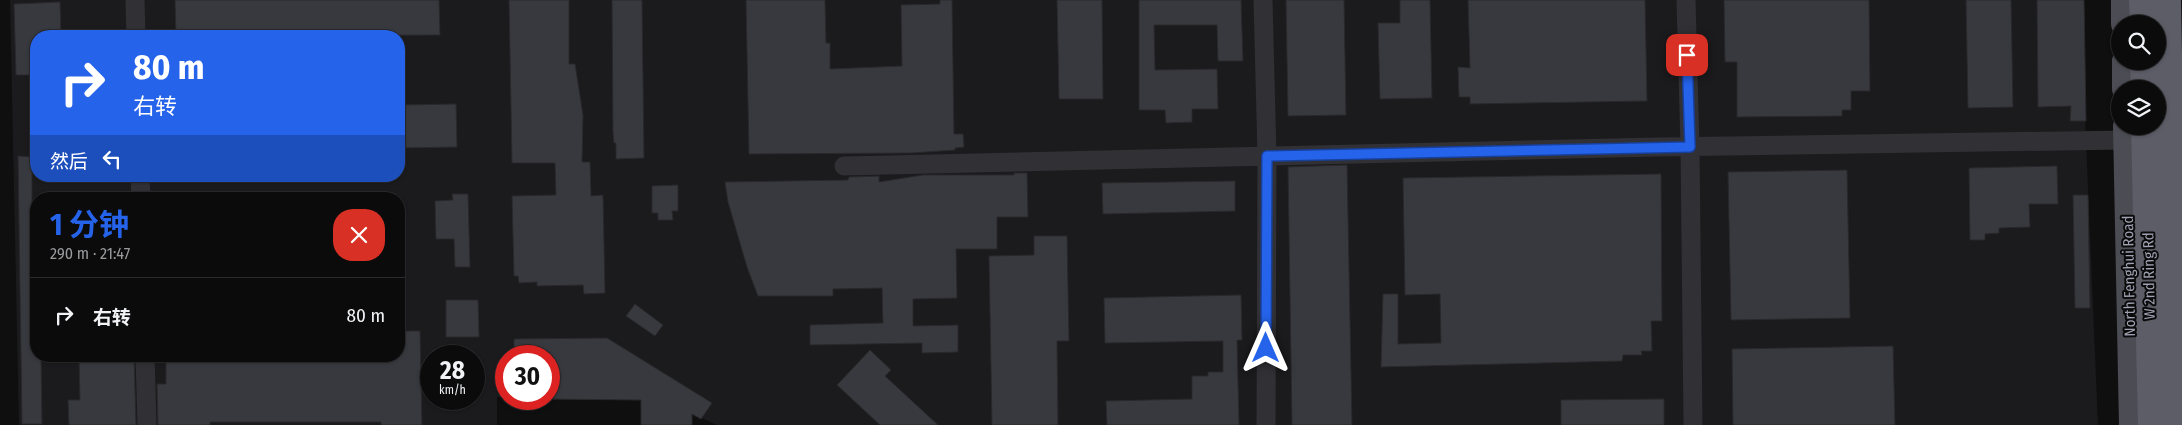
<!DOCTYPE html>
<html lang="zh">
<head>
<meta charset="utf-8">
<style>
	body { margin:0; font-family:"Fira Sans Condensed","Noto Sans SC",sans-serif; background:#19191a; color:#f1f3f6; height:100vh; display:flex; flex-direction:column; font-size:19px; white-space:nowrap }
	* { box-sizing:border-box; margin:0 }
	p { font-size:16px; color:#9a9b9d }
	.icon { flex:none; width:28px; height:28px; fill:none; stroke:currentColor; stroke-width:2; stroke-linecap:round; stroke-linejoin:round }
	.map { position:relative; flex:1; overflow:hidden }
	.side { position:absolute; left:30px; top:192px; width:375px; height:170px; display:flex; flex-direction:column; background:#0b0b0c; border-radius:20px; box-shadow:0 1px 4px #0004,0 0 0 1px #2b2b2d }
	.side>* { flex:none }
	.top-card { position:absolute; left:30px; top:30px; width:375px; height:152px; border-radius:20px; box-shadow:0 1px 4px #0004,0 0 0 1px #2b2b2d; background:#2563eb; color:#fff; overflow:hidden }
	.fabs { position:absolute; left:2111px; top:15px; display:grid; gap:10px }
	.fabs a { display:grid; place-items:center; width:55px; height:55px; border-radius:50%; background:#0b0b0c; box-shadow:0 1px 4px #0004,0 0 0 1px #2b2b2d; font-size:25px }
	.speed { position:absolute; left:420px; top:345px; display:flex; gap:10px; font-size:25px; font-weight:700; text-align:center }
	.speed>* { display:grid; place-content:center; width:65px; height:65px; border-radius:50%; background:#0b0b0c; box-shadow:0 1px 4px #0004,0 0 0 1px #2b2b2d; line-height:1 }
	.speed small { font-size:12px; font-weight:400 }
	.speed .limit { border:8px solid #d22; background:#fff; color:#111 }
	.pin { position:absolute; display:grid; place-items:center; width:42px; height:42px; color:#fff; margin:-21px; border-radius:10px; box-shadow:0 2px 8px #0006 }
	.me { position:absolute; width:55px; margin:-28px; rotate:0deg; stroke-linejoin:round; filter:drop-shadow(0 0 4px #0008) }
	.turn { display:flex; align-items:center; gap:18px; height:105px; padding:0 20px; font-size:22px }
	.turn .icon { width:65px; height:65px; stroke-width:2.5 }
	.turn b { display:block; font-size:35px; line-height:42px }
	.then { display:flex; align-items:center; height:48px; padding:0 20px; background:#0003; gap:10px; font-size:19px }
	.round { display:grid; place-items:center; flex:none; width:52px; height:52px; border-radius:20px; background:#19191a }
	.headline { display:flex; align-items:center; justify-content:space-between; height:85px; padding:0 20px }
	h1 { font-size:30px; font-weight:700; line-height:38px; color:#2563eb }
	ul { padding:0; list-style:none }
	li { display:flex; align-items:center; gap:15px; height:75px; padding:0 20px; border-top:1px solid #2b2b2d }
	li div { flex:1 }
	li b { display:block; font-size:19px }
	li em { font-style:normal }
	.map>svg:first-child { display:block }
	.built { fill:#1b1b1d; fill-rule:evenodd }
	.building { fill:#38393e; stroke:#29292c }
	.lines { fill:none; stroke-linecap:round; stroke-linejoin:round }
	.minor { stroke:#303035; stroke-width:19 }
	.major { stroke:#4c4c54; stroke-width:24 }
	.highway { stroke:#5c5d67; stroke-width:28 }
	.route-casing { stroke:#184099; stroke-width:12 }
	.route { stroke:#2563eb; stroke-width:9 }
	.labels { text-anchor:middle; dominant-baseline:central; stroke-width:4; stroke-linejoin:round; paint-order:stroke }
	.street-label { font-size:15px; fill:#9fa2b2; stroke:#0a0a0b }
</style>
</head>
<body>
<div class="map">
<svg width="2182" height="425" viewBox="0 0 2182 425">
	<rect width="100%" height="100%" fill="#0f0f10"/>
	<path class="built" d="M 10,0 L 2080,0 L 2098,425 L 717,425 L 665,401 L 549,398 L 549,356 L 506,356 L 506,397 L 497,397 L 497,425 L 19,425 ZM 36,36 L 399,36 L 399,176 L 36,176 ZM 36,199 L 399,199 L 399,356 L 36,356 ZM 431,356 L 474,356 L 474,399 L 431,399 Z"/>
	<path class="building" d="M 175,0 L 439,0 L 440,35 L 176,36 Z
		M 509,0 L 569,0 L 569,64 L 575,64 L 583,115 L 582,162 L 590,162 L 591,196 L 603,195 L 605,293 L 584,294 L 583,285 L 537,286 L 537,282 L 519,283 L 518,276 L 514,276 L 512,196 L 556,195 L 555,163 L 512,163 Z
		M 612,0 L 642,0 L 644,158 L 616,159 L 616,143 L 614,143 L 613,133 Z
		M 746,0 L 825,0 L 826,43 L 830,43 L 830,69 L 902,66 L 901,5 L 940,4 L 940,0 L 952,0 L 954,134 L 963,134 L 964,147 L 955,148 L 955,150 L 911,153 L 749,154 Z
		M 1057,0 L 1102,0 L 1103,99 L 1059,99 Z
		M 1139,0 L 1241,0 L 1243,61 L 1218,61 L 1217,25 L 1154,25 L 1155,70 L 1217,69 L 1218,109 L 1192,109 L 1192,122 L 1166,123 L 1165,110 L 1139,110 Z
		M 1286,0 L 1344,0 L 1346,115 L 1288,116 Z
		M 1400,0 L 1430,0 L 1432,98 L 1380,99 L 1378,23 L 1400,23 Z
		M 1468,0 L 1645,0 L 1647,101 L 1470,104 L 1470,97 L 1459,97 L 1458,67 L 1470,68 Z
		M 1724,0 L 1869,0 L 1870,91 L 1851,91 L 1851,110 L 1842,110 L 1842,116 L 1737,117 L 1737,62 L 1725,62 Z
		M 1966,0 L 2011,0 L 2013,107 L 1968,108 Z
		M 2037,0 L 2084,0 L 2086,121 L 2070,121 L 2071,106 L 2038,107 Z
		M 60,2 L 61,36 L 36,36 L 36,75 L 16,75 L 14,4 Z
		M 456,104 L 457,147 L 399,148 L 399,105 Z
		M 18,156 L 32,157 L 32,208 L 36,208 L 36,356 L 41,356 L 42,424 L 22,424 Z
		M 1347,165 L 1352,425 L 1292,425 L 1288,167 Z
		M 2057,166 L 2058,204 L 2029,204 L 2030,227 L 1999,228 L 1999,233 L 1985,234 L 1985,240 L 1970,240 L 1969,168 Z
		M 1847,170 L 1850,318 L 1731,320 L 1728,172 Z
		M 1014,173 L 1027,173 L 1028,217 L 997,217 L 997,249 L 956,249 L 957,298 L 913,299 L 913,326 L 958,325 L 958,352 L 922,353 L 922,343 L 810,345 L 810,325 L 883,323 L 882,288 L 833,289 L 833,296 L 758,296 L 747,267 L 728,202 L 725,182 L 848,180 L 849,177 L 879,176 L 879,182 L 923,175 L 1014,175 Z
		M 1661,174 L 1662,321 L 1651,321 L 1652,351 L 1641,351 L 1642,355 L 1623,355 L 1622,361 L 1381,367 L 1383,294 L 1398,294 L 1398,344 L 1441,343 L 1440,294 L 1405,295 L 1403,178 Z
		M 1235,181 L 1235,211 L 1103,214 L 1102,183 Z
		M 678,185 L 678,211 L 672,211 L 673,220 L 658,220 L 658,213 L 652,213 L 652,186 Z
		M 452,194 L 468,194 L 470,267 L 455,267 L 454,239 L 436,239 L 435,201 L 453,200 Z
		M 2073,195 L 2088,195 L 2090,308 L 2075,308 Z
		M 1034,236 L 1067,236 L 1069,341 L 1057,341 L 1058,425 L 992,425 L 989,256 L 1034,255 Z
		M 1241,295 L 1242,340 L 1237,340 L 1239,425 L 1107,425 L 1106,401 L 1192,399 L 1192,376 L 1208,376 L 1208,372 L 1223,372 L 1223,341 L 1105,343 L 1104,298 Z
		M 446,300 L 478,300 L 479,337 L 446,337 Z
		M 635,304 L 663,325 L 655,336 L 626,316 Z
		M 399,331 L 420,331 L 422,425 L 381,425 L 381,422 L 210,422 L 210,425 L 158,425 L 157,384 L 166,384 L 166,356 L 399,356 Z
		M 607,338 L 712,403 L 701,419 L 692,414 L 692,425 L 641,425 L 641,400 L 549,399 L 549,356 L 514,356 L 514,339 Z
		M 1893,346 L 1895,425 L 1733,425 L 1732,349 Z
		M 870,350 L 891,370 L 885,376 L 938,425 L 880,425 L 837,385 Z
		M 79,356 L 134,356 L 136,425 L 69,425 L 68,400 L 80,400 Z
		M 1664,399 L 1664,425 L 1561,425 L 1561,400 Z"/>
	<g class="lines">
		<path class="minor" d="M 135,0 L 136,36
			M 1263,0 L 1267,156 L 1266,425
			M 1686,0 L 1690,147 L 1693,425
			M 844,166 L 1657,147 L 2125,140
			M 140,176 L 141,199
			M 145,356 L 147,425"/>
		<path class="major" d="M 2123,0 L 2123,24
			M 2124,61 L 2124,89
			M 2125,126 L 2131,425"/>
		<path class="highway" d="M 2143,0 L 2144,24
			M 2167,0 L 2175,425
			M 2144,61 L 2145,89
			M 2145,126 L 2152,425"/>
	</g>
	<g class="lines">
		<defs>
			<path id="route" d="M 1266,348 L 1267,156 L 1690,147 L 1687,55"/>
		</defs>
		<use href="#route" class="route-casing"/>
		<use href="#route" class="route"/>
	</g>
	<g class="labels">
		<g class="street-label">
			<text transform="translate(2129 276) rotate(-91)">North Fenghui Road</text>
			<text transform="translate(2149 276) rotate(-91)">W 2nd Ring Rd</text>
		</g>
	</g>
</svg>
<div class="fabs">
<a><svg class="icon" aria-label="search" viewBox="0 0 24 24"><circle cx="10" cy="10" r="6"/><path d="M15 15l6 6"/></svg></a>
<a><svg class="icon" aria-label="layers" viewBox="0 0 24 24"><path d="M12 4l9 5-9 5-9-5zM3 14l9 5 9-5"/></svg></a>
</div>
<div class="speed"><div>28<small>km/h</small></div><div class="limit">30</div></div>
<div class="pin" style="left:1687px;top:55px;background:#d93025"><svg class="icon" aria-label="arrive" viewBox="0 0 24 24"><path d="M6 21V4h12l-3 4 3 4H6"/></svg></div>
<svg class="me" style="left:1266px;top:348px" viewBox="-20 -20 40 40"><path d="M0-17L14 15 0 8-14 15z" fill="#2563eb" stroke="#fff" stroke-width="4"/></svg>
<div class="top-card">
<div class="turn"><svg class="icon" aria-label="right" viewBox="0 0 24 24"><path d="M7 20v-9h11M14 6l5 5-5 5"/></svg><div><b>80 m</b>右转</div></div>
<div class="then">然后<svg class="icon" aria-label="left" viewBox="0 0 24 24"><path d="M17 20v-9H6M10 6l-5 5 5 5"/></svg></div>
</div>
<section class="side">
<div class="headline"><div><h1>1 分钟</h1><p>290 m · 21:47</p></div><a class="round" style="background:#d93025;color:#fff"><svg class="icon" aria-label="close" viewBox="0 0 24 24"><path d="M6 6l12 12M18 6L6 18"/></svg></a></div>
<ul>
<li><svg class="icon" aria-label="right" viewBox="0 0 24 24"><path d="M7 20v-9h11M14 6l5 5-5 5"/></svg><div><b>右转</b></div><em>80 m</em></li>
</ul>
</section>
</div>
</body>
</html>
